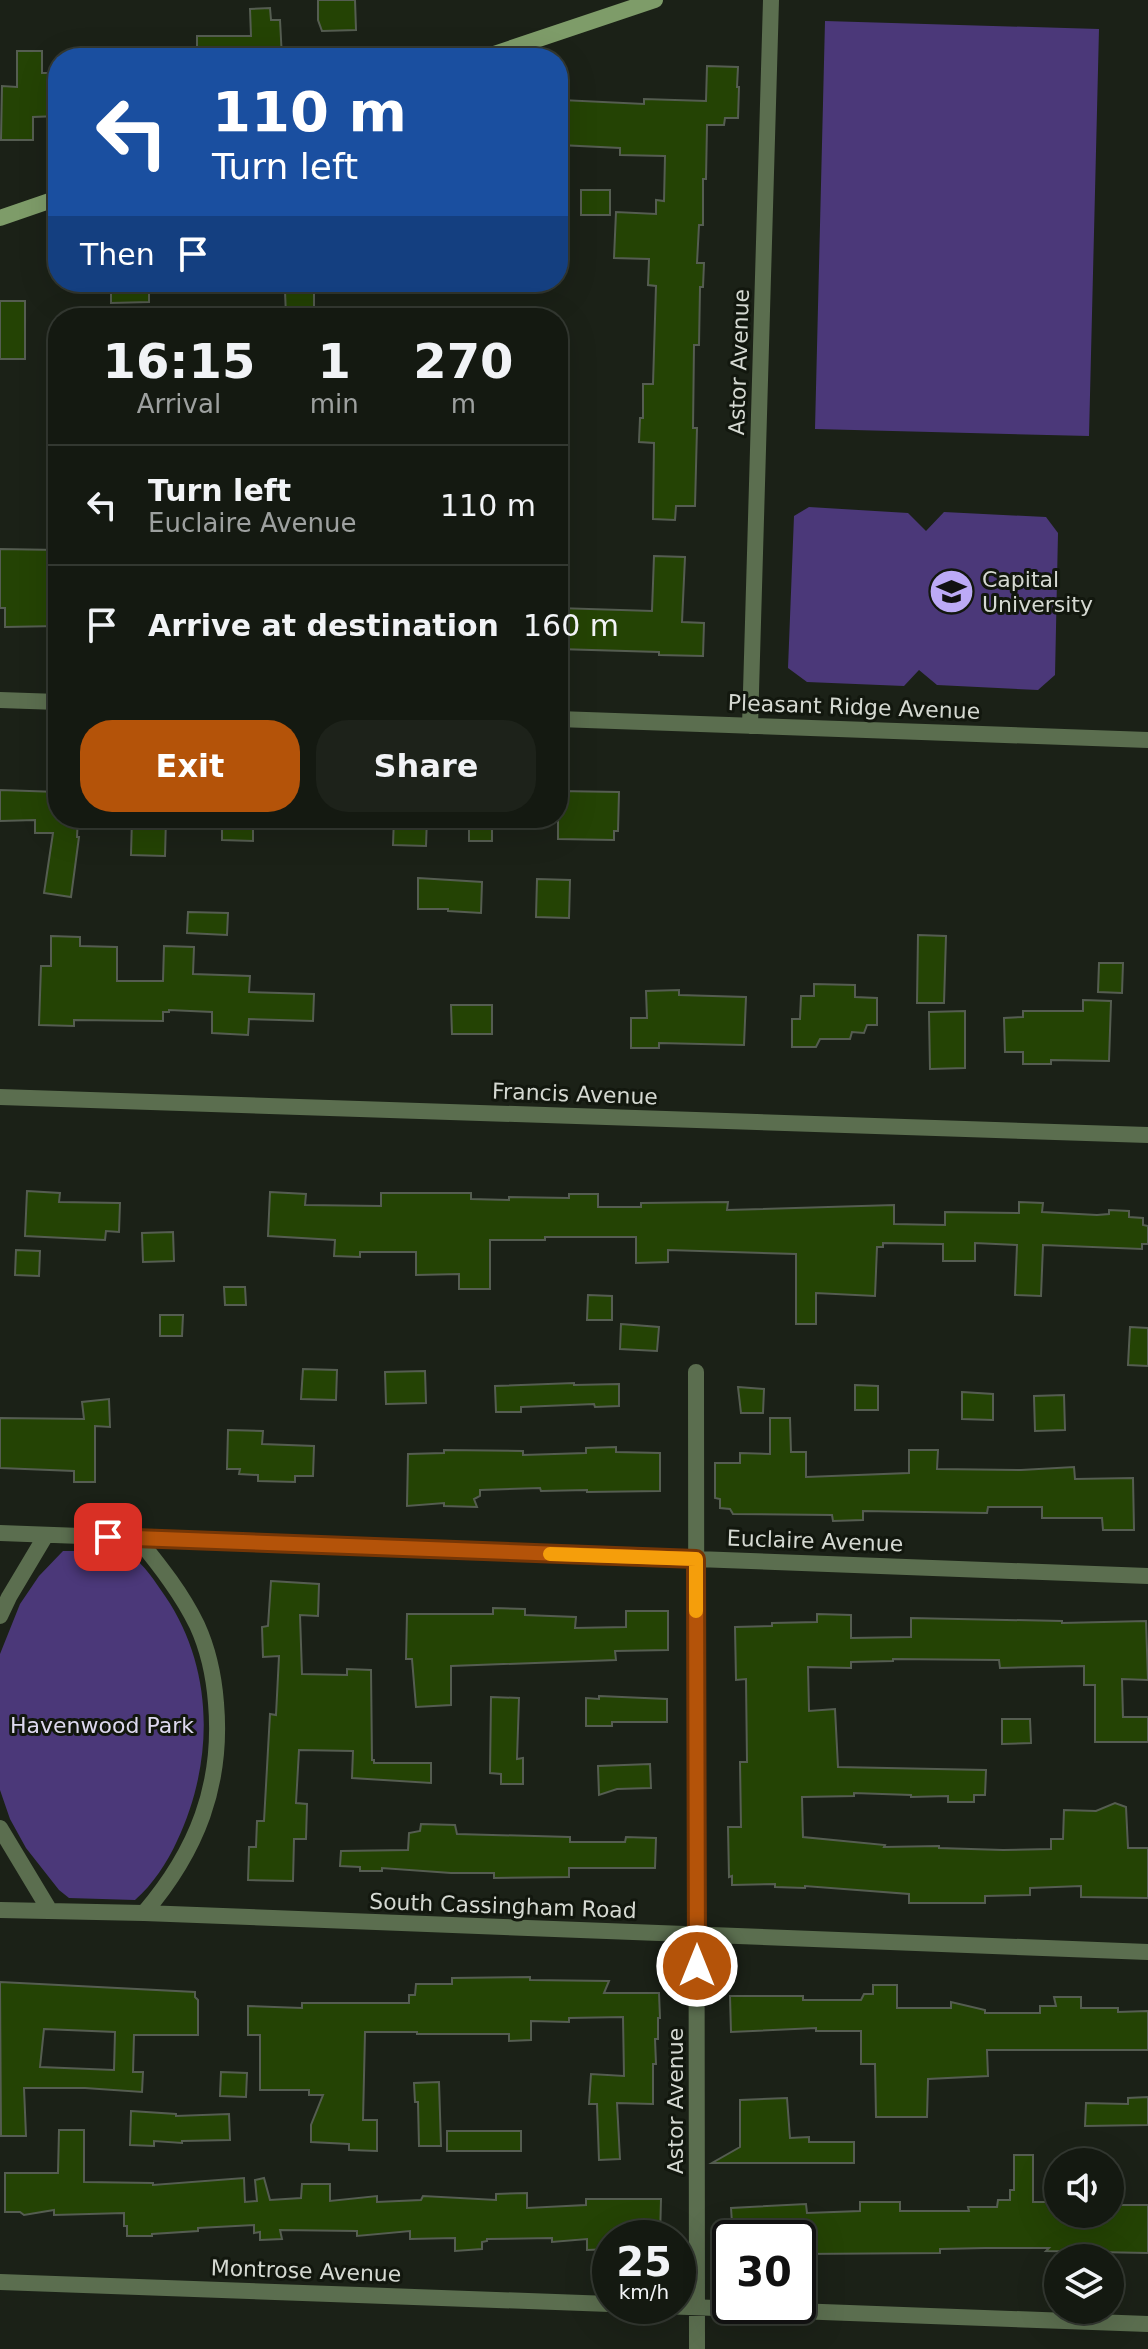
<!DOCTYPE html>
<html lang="en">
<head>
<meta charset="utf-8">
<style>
	body { margin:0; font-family:"DejaVu Sans",sans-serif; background:#1d221a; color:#f1f3f6; height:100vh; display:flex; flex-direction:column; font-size:30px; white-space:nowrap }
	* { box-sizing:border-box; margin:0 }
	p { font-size:26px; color:#9da09f }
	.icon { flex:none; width:44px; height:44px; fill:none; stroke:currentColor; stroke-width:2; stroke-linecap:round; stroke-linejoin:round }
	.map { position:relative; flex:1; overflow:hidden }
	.side { position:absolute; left:48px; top:308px; width:520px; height:520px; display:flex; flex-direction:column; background:#141911; border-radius:32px; box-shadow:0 8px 32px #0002,0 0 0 2px #333831 }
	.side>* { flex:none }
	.hud { position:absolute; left:48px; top:48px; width:520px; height:244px; border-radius:32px; box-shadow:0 8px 32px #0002,0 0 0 2px #333831; background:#1a4fa0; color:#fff; overflow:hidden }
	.buttons { position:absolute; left:1044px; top:2148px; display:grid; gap:16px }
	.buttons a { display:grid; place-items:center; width:80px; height:80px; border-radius:50%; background:#141911; box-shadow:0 8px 32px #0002,0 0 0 2px #333831; font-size:40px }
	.speed { position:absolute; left:592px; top:2220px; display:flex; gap:16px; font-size:40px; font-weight:700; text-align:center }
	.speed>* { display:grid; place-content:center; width:104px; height:104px; border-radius:50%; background:#141911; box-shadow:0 8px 32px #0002,0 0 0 2px #333831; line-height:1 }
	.speed small { font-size:20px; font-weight:400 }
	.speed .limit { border:4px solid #111; border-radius:12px; background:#fff; color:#111 }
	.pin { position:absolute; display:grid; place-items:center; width:68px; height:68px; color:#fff; margin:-34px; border-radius:16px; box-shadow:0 4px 12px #0006 }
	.me { position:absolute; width:88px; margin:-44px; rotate:0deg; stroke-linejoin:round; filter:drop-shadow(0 0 6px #0008) }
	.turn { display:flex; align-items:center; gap:28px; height:168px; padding:0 32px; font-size:36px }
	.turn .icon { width:104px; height:104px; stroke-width:2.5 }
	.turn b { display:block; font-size:56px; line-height:68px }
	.then { display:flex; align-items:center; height:76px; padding:0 32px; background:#0003; gap:16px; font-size:30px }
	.eta { display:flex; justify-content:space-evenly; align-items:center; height:136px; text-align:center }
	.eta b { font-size:48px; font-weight:800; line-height:56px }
	.primary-button { display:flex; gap:16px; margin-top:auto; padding:16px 32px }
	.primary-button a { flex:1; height:92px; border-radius:32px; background:#b45309; color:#fff; font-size:32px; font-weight:800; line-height:92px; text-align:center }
	.primary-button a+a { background:#1d221a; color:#f1f3f6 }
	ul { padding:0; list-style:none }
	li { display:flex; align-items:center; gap:24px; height:120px; padding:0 32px; border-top:2px solid #333831 }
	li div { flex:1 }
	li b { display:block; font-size:30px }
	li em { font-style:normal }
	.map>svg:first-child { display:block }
	.green { fill:#4b3879 }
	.building { fill:#244304; stroke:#555d51; stroke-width:2; fill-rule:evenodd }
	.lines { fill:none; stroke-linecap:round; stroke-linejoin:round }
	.minor { stroke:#5b6e4f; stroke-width:16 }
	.secondary { stroke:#7e9c69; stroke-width:16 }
	.route-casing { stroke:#753606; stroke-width:20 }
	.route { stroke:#b45309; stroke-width:14 }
	.slow { stroke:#f59e0b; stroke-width:14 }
	.labels { text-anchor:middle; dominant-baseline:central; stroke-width:6; stroke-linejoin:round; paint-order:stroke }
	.street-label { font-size:22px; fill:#d5d9d2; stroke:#12170e }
	.poi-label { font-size:22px; fill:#d5d9d2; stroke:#12170e; text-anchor:start }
	.park-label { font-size:22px; fill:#ded9ef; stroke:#12170e }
</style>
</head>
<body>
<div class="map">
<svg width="1148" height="2349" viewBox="0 0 1148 2349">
	<rect width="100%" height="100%" fill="#1b2117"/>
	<path class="green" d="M 825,21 L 1099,29 L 1089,436 L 815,429 Z
		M 809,507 L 908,513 L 926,531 L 944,512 L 1046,517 L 1058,533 L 1055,675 L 1038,690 L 937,685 L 919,670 L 904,686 L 807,682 L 788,668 L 794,516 Z
		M 63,1551 C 77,1551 119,1550 129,1555 C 145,1564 155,1582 165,1596 C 215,1669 214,1763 177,1841 C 167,1863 153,1884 135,1900 L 69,1898 L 59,1890 L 26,1848 L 10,1819 L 0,1790 L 0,1654 L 20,1604 L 39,1576 Z"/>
	<path class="building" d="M 318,0 L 355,0 L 356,30 L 322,31 L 318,20 Z
		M 270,8 L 271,20 L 280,20 L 282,58 L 197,58 L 197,36 L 251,36 L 250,9 Z
		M 17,51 L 42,51 L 42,73 L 58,73 L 58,116 L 33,117 L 33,140 L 1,140 L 2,86 L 17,87 Z
		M 707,66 L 738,67 L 737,87 L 739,87 L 738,118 L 725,118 L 724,125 L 707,125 L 706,179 L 703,179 L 703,225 L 699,225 L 697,263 L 704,263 L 703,287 L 700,287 L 699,345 L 694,345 L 693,428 L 697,428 L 695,506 L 676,506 L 675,520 L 653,519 L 654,443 L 639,442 L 640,418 L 643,418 L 643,384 L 653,384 L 656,286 L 648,285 L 649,259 L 614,258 L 616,212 L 656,214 L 656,200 L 664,201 L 665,156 L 620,155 L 620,148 L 560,145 L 562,100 L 644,104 L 644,99 L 706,101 Z
		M 581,190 L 610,190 L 610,215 L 581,215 Z
		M 111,282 L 149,282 L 149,302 L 111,303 Z
		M 314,290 L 314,315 L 286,316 L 285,291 Z
		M 0,301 L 25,301 L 25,359 L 0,359 Z
		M 0,549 L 58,550 L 58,626 L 5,627 L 5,608 L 0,608 Z
		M 654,556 L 685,557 L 682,622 L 704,623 L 703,656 L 659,655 L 659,652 L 558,649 L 558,608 L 652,611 Z
		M 0,790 L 58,792 L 58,818 L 78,818 L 77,837 L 79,837 L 71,897 L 44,893 L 53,833 L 35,833 L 35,820 L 0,821 Z
		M 558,791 L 619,792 L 618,831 L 614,831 L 614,840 L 558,839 Z
		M 132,818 L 166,818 L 165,856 L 131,855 Z
		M 222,818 L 253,818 L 253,841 L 222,840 Z
		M 394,818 L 427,818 L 426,846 L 393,845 Z
		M 469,818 L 492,818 L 492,841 L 469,841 Z
		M 418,878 L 482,882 L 481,913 L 448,911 L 448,909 L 418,909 Z
		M 537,879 L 570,880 L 569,918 L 536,917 Z
		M 188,912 L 228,913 L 227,935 L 187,933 Z
		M 918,935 L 946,936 L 944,1003 L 917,1003 Z
		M 51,936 L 80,937 L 80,946 L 117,947 L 117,981 L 163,981 L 164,946 L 194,947 L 193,974 L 250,976 L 249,992 L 314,994 L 313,1021 L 249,1019 L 248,1035 L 212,1033 L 212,1012 L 169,1010 L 169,1012 L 163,1012 L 163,1021 L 74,1020 L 74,1026 L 39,1025 L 41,966 L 51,966 Z
		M 1099,963 L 1123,963 L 1122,993 L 1098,992 Z
		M 814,984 L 855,985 L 855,997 L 877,998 L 877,1025 L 867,1025 L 864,1033 L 852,1032 L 850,1039 L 820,1039 L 816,1047 L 792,1047 L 792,1019 L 800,1019 L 801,996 L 814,996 Z
		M 679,990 L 679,995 L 746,997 L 744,1045 L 659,1043 L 659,1048 L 631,1048 L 631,1018 L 647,1018 L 646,991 Z
		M 1083,1000 L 1111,1001 L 1109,1061 L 1051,1060 L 1051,1064 L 1023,1064 L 1023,1052 L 1005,1052 L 1004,1018 L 1023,1017 L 1023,1011 L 1083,1011 Z
		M 451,1005 L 492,1005 L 492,1034 L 452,1034 Z
		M 965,1011 L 965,1068 L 930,1069 L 929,1012 Z
		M 27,1191 L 60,1193 L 59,1202 L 120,1203 L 119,1232 L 106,1231 L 105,1240 L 25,1236 Z
		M 270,1192 L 306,1194 L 305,1205 L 381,1206 L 381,1193 L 471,1193 L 471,1199 L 509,1200 L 509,1197 L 569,1198 L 569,1194 L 598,1194 L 598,1207 L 641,1207 L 641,1203 L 728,1202 L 727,1210 L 894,1205 L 894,1224 L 945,1225 L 945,1212 L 1019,1213 L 1019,1202 L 1043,1203 L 1042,1212 L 1097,1215 L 1109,1214 L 1109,1210 L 1129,1211 L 1129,1217 L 1143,1218 L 1143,1225 L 1148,1226 L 1148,1244 L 1142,1244 L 1142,1249 L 1043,1245 L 1041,1296 L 1015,1295 L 1017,1245 L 975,1243 L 975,1261 L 943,1261 L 943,1244 L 883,1243 L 883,1247 L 877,1247 L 875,1296 L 816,1293 L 816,1324 L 796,1324 L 796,1254 L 668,1250 L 668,1262 L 636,1263 L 636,1237 L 545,1237 L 545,1240 L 490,1240 L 490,1289 L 459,1289 L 459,1274 L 416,1275 L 416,1252 L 360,1252 L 360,1257 L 334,1256 L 335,1240 L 268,1236 Z
		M 173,1232 L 174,1261 L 143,1262 L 142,1233 Z
		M 16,1250 L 40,1251 L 39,1276 L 15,1275 Z
		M 224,1287 L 245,1287 L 246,1305 L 225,1305 Z
		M 588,1295 L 612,1296 L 612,1320 L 587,1320 Z
		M 160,1315 L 183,1315 L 182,1336 L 160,1336 Z
		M 621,1324 L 659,1327 L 657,1351 L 620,1349 Z
		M 1130,1327 L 1148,1328 L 1148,1366 L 1128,1365 Z
		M 303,1369 L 337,1370 L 336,1400 L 301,1399 Z
		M 425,1371 L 426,1403 L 386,1404 L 385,1372 Z
		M 574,1383 L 574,1385 L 619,1384 L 619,1406 L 595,1407 L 594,1404 L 521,1407 L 521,1412 L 496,1412 L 495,1386 Z
		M 855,1385 L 878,1386 L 878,1410 L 855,1410 Z
		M 738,1387 L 764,1389 L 763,1413 L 741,1413 Z
		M 962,1392 L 993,1394 L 993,1420 L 962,1419 Z
		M 1064,1395 L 1065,1430 L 1035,1431 L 1034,1396 Z
		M 109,1399 L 110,1427 L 95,1426 L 95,1482 L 74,1482 L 74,1471 L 0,1468 L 0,1418 L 84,1419 L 82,1402 Z
		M 770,1418 L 790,1418 L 791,1452 L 806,1452 L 806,1477 L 909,1473 L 909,1450 L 938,1450 L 937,1469 L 1021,1470 L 1074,1467 L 1075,1479 L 1133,1478 L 1134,1530 L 1103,1530 L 1102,1518 L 1042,1518 L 1042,1507 L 988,1507 L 987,1513 L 863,1511 L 863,1520 L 833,1521 L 832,1515 L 733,1514 L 730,1509 L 720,1508 L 720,1499 L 715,1498 L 715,1463 L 740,1463 L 740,1453 L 770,1454 Z
		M 228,1430 L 263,1431 L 262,1444 L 314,1446 L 313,1476 L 295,1476 L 295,1482 L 258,1481 L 258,1475 L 239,1474 L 240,1469 L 227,1469 Z
		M 616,1447 L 616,1452 L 660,1453 L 660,1491 L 587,1492 L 587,1490 L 541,1491 L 540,1488 L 480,1490 L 480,1496 L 474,1499 L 477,1507 L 444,1506 L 444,1503 L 407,1506 L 408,1454 L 444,1453 L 444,1450 L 523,1451 L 523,1455 L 586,1453 L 586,1448 Z
		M 271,1581 L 319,1584 L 318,1616 L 300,1615 L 302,1674 L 347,1675 L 347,1669 L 371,1670 L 372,1760 L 374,1760 L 374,1763 L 431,1763 L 431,1783 L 352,1778 L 353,1751 L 299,1750 L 296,1803 L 307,1804 L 306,1839 L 294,1839 L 293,1881 L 248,1880 L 249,1847 L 256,1847 L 257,1821 L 264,1821 L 270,1714 L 276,1715 L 279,1656 L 263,1657 L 262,1627 L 268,1626 Z
		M 493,1608 L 525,1609 L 525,1615 L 576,1617 L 575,1628 L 626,1627 L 626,1611 L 668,1611 L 668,1650 L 615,1651 L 616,1660 L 451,1666 L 451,1705 L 416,1707 L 412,1659 L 406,1659 L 407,1614 L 493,1614 Z
		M 817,1614 L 851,1615 L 851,1638 L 911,1637 L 911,1618 L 1062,1621 L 1062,1623 L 1146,1621 L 1148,1680 L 1122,1679 L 1123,1717 L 1148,1717 L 1148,1742 L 1095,1742 L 1095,1685 L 1084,1685 L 1084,1666 L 1000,1668 L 999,1660 L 893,1659 L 893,1661 L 851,1662 L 851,1668 L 808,1667 L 809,1711 L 835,1709 L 838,1767 L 986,1770 L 985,1795 L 974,1795 L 974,1802 L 948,1802 L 948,1796 L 911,1797 L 911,1795 L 854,1793 L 854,1796 L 802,1797 L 803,1837 L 885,1845 L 884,1847 L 939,1846 L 939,1848 L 1003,1850 L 1051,1849 L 1051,1839 L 1063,1839 L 1064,1810 L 1096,1811 L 1115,1803 L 1126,1807 L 1128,1848 L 1148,1848 L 1148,1898 L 1081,1897 L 1081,1886 L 1030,1888 L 1030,1895 L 985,1896 L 985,1903 L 909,1903 L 909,1894 L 805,1886 L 805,1888 L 775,1887 L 775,1884 L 732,1885 L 732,1876 L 729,1877 L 728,1827 L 741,1827 L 740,1762 L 747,1762 L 746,1679 L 736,1680 L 735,1627 L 772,1626 L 772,1623 L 817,1622 Z
		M 599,1696 L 667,1699 L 667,1722 L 612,1722 L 612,1726 L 586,1726 L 586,1698 L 599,1699 Z
		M 491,1697 L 519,1698 L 517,1759 L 523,1758 L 523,1784 L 501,1784 L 501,1774 L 490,1773 Z
		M 1002,1719 L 1030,1719 L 1031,1743 L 1002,1744 Z
		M 650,1764 L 651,1788 L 617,1789 L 599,1795 L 598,1766 Z
		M 421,1824 L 455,1825 L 457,1834 L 570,1837 L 570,1842 L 625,1842 L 626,1837 L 656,1838 L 655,1868 L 569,1868 L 569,1877 L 494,1878 L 494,1873 L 451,1873 L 382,1868 L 382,1871 L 360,1871 L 360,1867 L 340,1866 L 341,1851 L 408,1850 L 409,1833 L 420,1831 Z
		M 530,1977 L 530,1980 L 609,1981 L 604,1993 L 659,1993 L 660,2018 L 658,2018 L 658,2039 L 655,2039 L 656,2064 L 653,2064 L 653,2104 L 617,2103 L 620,2159 L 599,2160 L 597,2104 L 589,2104 L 591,2074 L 624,2076 L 623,2017 L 569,2018 L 569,2022 L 531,2021 L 531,2040 L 509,2041 L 509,2034 L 417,2034 L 417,2032 L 365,2032 L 363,2120 L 377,2120 L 377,2151 L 349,2150 L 349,2144 L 311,2142 L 311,2125 L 323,2095 L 309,2095 L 309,2090 L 260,2090 L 260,2035 L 248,2035 L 248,2006 L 302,2008 L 302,2003 L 409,2003 L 409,1995 L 415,1995 L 416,1984 L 452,1984 L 452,1978 Z
		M 0,1982 L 195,1992 L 195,1997 L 198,2000 L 198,2035 L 134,2035 L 133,2072 L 143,2072 L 142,2092 L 85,2088 L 24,2088 L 26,2136 L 1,2136 ZM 44,2029 L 115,2032 L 114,2070 L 40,2067 Z
		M 873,1985 L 897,1985 L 897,2008 L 951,2008 L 951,2002 L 985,2010 L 985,2013 L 1040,2013 L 1040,2006 L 1056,2006 L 1054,1997 L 1081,1997 L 1081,2008 L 1118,2008 L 1118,2012 L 1148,2011 L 1148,2050 L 987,2050 L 988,2076 L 928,2079 L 927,2117 L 876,2117 L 875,2064 L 861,2064 L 861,2031 L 816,2031 L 816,2028 L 731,2032 L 730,1996 L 803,1996 L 803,2000 L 861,2000 L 864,1994 L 873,1994 Z
		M 221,2072 L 247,2073 L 246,2097 L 220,2096 Z
		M 439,2082 L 441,2146 L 419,2146 L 418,2102 L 415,2102 L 414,2083 Z
		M 1148,2097 L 1148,2125 L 1085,2126 L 1086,2103 L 1128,2104 L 1128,2098 Z
		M 787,2098 L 790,2138 L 809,2137 L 809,2142 L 854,2142 L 854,2163 L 712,2163 L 740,2147 L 740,2100 Z
		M 131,2111 L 176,2114 L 176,2116 L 229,2114 L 230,2140 L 182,2141 L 182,2143 L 154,2141 L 154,2146 L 130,2145 Z
		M 59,2130 L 84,2130 L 84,2182 L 153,2183 L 153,2185 L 244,2178 L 245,2202 L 257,2201 L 255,2180 L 264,2178 L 270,2200 L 301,2198 L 302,2184 L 330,2184 L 330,2201 L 377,2196 L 377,2202 L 421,2200 L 423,2196 L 496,2200 L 496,2194 L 527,2193 L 527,2208 L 586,2205 L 586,2199 L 661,2199 L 660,2238 L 610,2238 L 610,2249 L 587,2250 L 587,2239 L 552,2242 L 552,2238 L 487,2239 L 487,2241 L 482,2242 L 482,2249 L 455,2251 L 455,2238 L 410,2239 L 410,2231 L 357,2236 L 357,2231 L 280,2230 L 282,2239 L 260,2240 L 260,2232 L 254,2233 L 254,2225 L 198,2228 L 198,2231 L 152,2234 L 152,2236 L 127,2236 L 127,2226 L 124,2226 L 124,2213 L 54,2215 L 54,2210 L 24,2215 L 20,2212 L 5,2212 L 5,2173 L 58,2173 Z
		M 447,2131 L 521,2131 L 521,2151 L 447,2151 Z
		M 1014,2155 L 1033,2155 L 1033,2202 L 1058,2202 L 1058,2214 L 1071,2214 L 1071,2218 L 1110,2219 L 1110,2205 L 1148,2205 L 1148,2253 L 1046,2251 L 1049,2248 L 985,2248 L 940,2249 L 940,2253 L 798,2254 L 798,2238 L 733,2238 L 731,2208 L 806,2204 L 807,2213 L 860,2211 L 860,2202 L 900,2202 L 900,2211 L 969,2211 L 968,2207 L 997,2207 L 998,2200 L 1010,2200 L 1010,2190 L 1014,2190 Z"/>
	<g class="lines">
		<path class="minor" d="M 0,700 L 58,702
			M 558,719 L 1148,740
			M 750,726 L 771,0
			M 0,1097 L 1148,1135
			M 696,1372 L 697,2349
			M 0,1533 L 1148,1576
			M 138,1539 C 160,1566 182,1594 197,1625 C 208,1649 214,1677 216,1703 C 223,1785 197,1851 144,1913
			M 0,1616 L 9,1597 L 46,1535
			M 0,1828 L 50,1911
			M 0,1910 L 144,1913 L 1148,1952
			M 0,2282 L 610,2304
			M 661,2306 L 1148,2324"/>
		<path class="secondary" d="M 482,58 L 655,0
			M 0,218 L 58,198"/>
	</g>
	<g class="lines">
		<defs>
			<path id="route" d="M 108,1537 L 696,1559 L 697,1966"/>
		</defs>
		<use href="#route" class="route-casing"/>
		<use href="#route" class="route"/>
		<path class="slow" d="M 550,1554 L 696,1559 L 696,1611"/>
	</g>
	<defs>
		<symbol id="university-disc" viewBox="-11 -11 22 22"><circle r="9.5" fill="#bcaaf6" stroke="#12170e"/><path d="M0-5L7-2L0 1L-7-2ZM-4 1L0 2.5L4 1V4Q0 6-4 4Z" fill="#111"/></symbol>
	</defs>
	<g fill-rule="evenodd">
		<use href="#university-disc" x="926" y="566" width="51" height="51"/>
	</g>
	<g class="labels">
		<g class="street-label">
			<text transform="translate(739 362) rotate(-88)">Astor Avenue</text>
			<text transform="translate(854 707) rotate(2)">Pleasant Ridge Avenue</text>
			<text transform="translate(575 1094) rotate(2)">Francis Avenue</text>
			<text transform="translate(815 1541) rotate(2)">Euclaire Avenue</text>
			<text transform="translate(503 1906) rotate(2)">South Cassingham Road</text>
			<text transform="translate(675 2101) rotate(-90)">Astor Avenue</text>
			<text transform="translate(306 2271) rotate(2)">Montrose Avenue</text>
		</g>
		<g class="poi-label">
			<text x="982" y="579">Capital<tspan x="982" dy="25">University</tspan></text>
		</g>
		<g class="park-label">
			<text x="102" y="1725">Havenwood Park</text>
		</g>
	</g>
</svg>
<div class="buttons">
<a><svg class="icon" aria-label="sound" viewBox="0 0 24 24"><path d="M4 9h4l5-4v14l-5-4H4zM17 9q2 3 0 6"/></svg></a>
<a><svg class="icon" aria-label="layers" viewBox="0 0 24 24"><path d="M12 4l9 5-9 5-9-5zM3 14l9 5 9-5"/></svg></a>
</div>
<div class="speed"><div>25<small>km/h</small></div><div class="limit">30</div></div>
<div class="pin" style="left:108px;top:1537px;background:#d93025"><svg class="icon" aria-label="arrive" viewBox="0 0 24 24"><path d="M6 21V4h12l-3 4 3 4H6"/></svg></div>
<svg class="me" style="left:697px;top:1966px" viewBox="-20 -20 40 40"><circle r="17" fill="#b45309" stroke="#fff" stroke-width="3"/><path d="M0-11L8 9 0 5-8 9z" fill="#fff"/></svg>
<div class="hud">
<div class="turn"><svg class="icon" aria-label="left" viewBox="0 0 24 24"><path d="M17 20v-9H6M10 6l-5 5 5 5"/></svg><div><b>110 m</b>Turn left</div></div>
<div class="then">Then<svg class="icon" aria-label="arrive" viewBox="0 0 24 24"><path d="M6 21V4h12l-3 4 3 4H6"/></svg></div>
</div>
<section class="side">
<div class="eta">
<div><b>16:15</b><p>Arrival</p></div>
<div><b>1</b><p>min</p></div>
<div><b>270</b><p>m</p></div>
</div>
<ul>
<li><svg class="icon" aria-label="left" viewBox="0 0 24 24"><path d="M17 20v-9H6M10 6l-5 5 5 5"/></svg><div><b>Turn left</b><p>Euclaire Avenue</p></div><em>110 m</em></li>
<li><svg class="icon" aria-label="arrive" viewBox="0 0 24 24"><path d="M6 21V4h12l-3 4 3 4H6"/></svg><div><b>Arrive at destination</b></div><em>160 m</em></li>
</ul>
<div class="primary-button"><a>Exit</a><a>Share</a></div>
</section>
</div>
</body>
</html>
